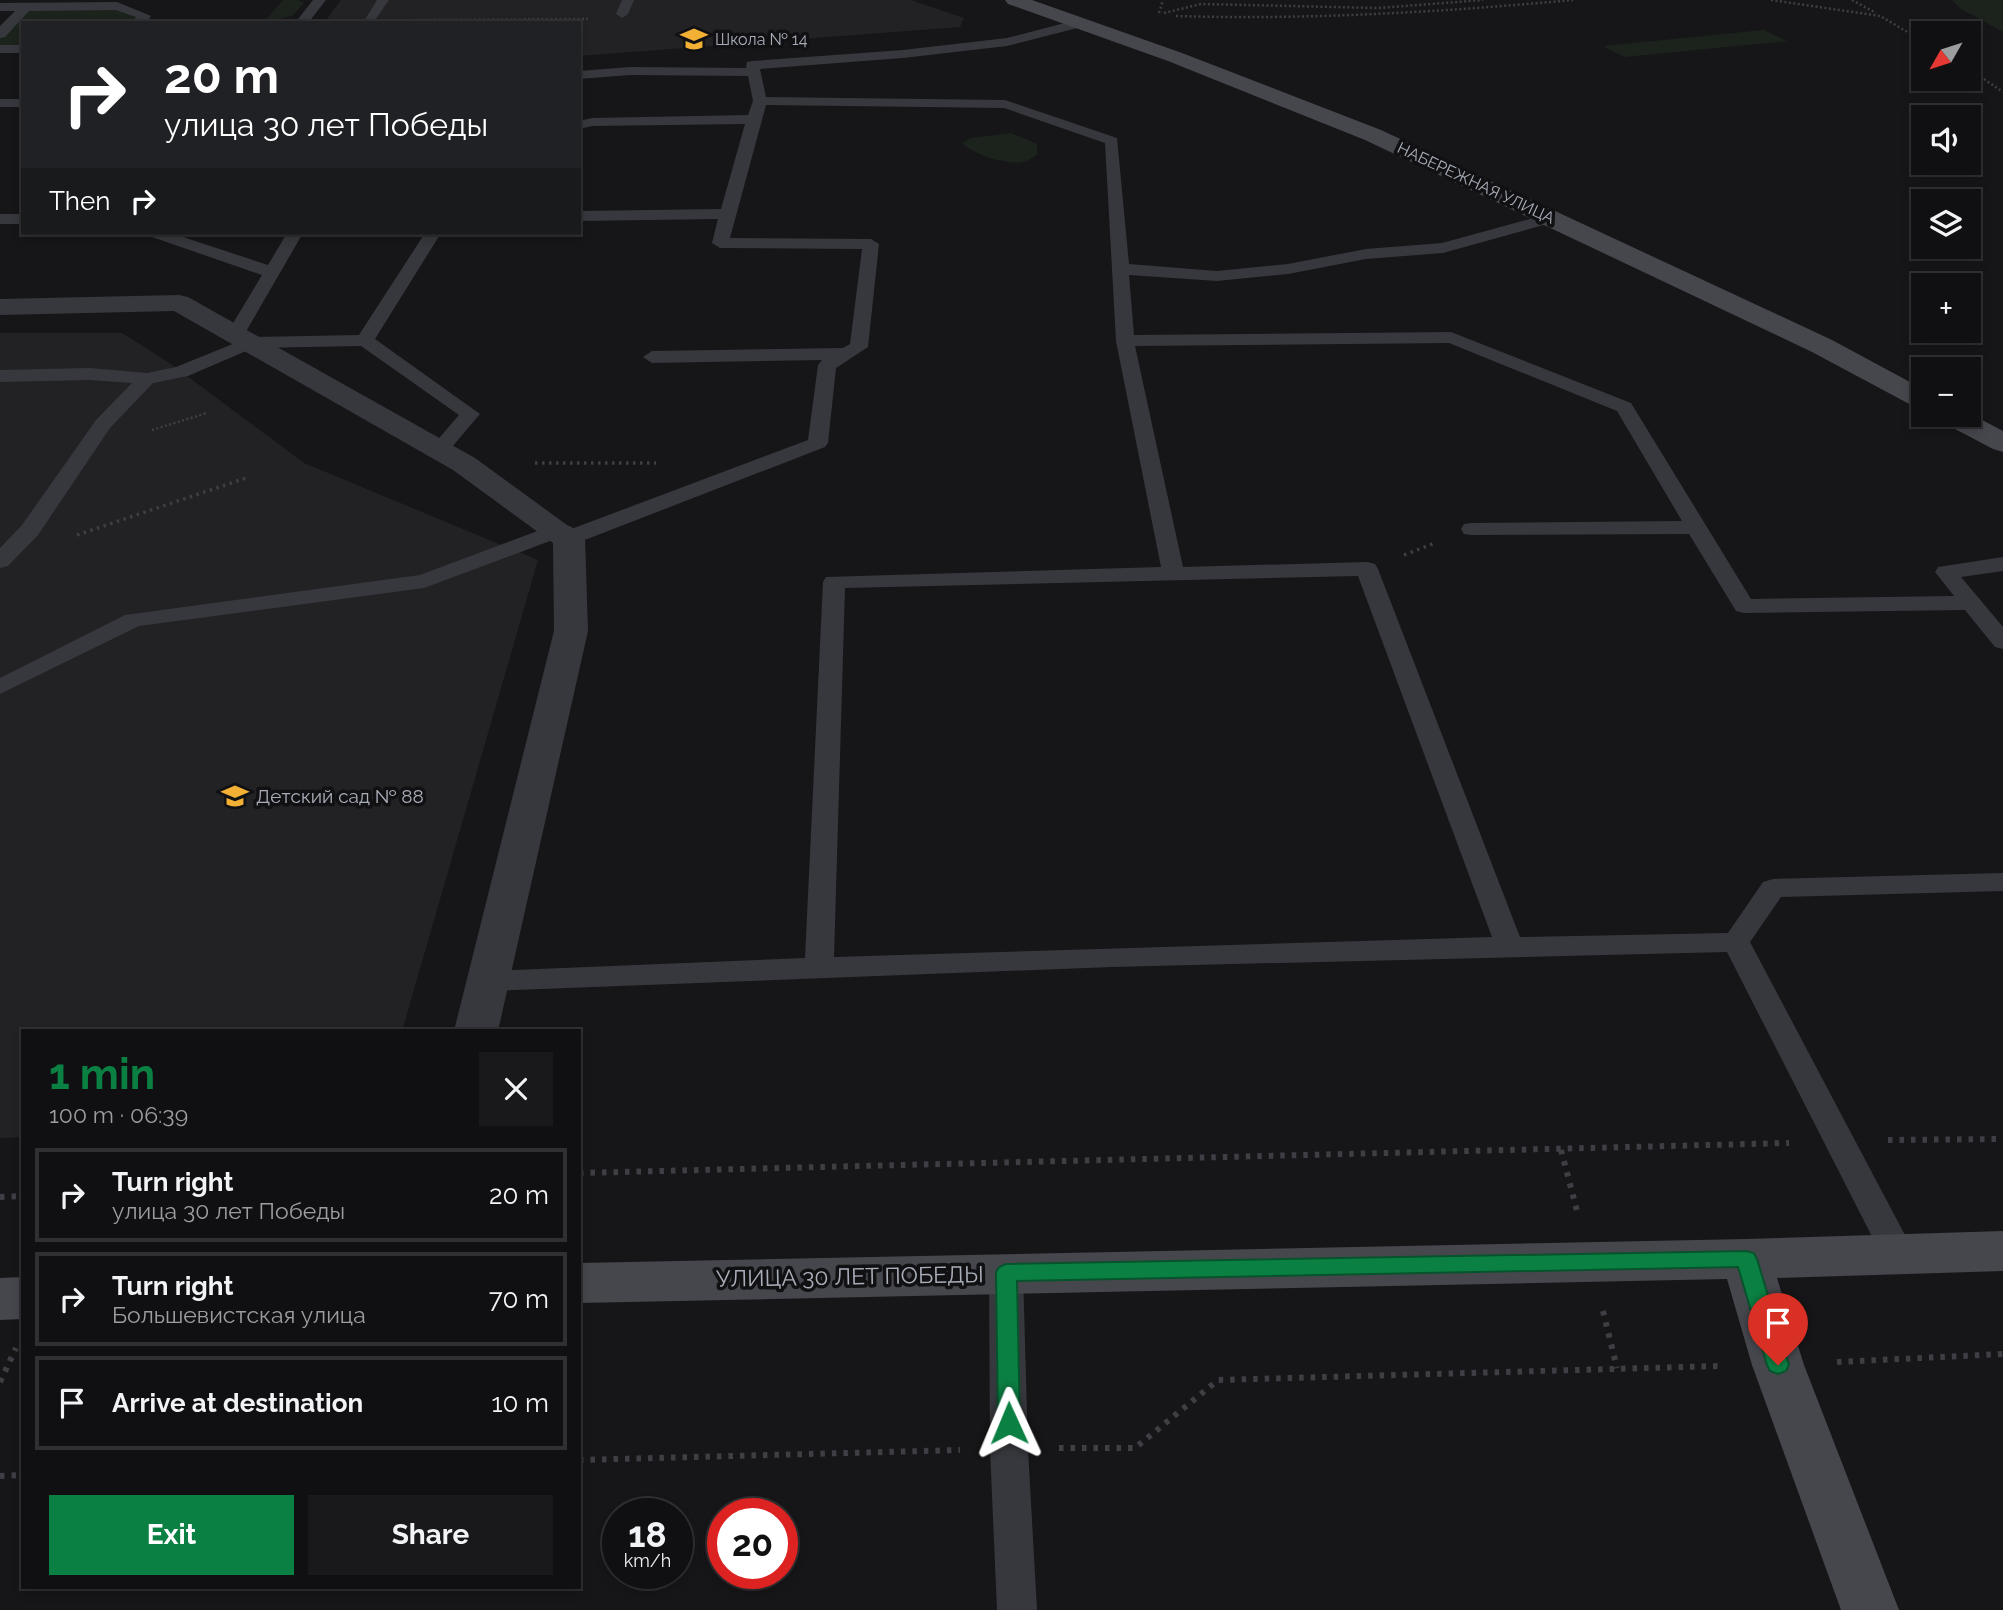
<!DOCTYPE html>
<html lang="en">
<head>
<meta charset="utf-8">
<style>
	body { margin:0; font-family:Raleway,sans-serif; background:#19191b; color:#f1f3f6; height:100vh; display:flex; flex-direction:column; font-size:26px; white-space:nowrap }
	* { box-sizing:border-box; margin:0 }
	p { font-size:23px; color:#9c9d9f }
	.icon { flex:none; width:38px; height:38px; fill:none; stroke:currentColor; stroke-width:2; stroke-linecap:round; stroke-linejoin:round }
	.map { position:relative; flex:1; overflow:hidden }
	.side { position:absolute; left:21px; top:1029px; width:560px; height:560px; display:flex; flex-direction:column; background:#101012; border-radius:0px; box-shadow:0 4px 10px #0003,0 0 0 2px #303032 }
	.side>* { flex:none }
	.hud { position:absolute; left:21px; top:21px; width:560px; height:214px; border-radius:0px; box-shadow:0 4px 10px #0003,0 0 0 2px #303032; background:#202124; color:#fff; overflow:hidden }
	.needle { width:46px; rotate:231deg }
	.tools { position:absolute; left:1911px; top:21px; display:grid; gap:14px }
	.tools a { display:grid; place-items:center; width:70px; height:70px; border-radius:0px; background:#101012; box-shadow:0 4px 10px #0003,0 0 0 2px #303032; font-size:35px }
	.speed { position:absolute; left:602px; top:1498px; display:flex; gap:14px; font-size:35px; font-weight:700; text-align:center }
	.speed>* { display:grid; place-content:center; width:91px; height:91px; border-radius:50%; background:#101012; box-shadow:0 4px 10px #0003,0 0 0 2px #303032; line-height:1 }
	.speed small { font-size:18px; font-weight:400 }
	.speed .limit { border:10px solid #d22; background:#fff; color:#111 }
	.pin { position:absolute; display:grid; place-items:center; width:60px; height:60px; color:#fff; margin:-72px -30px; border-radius:50% 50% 50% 0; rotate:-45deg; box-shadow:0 0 7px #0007 }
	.pin .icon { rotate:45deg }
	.me { position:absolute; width:77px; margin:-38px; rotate:359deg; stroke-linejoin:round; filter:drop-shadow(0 0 5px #0008) }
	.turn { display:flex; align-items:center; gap:24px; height:147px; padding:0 28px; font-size:32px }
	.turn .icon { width:91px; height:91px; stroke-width:2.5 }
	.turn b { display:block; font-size:49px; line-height:60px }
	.then { display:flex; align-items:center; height:66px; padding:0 28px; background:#0003; gap:14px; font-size:26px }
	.round { display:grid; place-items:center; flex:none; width:74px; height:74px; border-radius:0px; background:#19191b }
	.head { display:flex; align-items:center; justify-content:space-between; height:119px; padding:0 28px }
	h1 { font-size:42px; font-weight:700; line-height:52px; color:#0b8043 }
	.action { display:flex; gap:14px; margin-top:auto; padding:14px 28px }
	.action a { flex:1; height:80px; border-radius:0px; background:#0b8043; color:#fff; font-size:28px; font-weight:700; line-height:80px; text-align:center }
	.action a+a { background:#19191b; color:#f1f3f6 }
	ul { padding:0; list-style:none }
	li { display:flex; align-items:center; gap:21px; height:94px; margin:0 14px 10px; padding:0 14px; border:4px solid #303032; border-radius:0px }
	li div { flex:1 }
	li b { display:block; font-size:26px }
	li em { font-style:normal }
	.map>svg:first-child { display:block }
	.built { fill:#222225 }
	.green { fill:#1c231d }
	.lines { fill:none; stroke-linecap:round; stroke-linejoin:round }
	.path-far2 { stroke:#3d3f44; stroke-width:2.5; stroke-dasharray:2 2.5; stroke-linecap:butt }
	.path-far1 { stroke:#3d3f44; stroke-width:3.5; stroke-dasharray:2.5 4.5; stroke-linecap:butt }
	.path { stroke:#3d3f44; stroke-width:6; stroke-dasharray:4.5 7; stroke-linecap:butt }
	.lane { fill:#37383d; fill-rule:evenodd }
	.street { fill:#37383d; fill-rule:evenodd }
	.secondary { fill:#45474d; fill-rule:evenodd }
	.route { fill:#0b8043; stroke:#07532c; stroke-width:2 }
	.labels { text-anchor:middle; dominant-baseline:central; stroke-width:7; stroke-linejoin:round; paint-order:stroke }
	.far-poi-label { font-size:16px; fill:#a8adb8; stroke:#111113; text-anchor:start }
	.far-street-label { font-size:16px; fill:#a8adb8; stroke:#111113 }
	.poi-label { font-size:19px; fill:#a8adb8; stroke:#111113; text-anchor:start }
	.near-street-label { font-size:23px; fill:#a8adb8; stroke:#111113 }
</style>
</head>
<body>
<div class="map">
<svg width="2003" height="1610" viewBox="0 0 2003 1610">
	<rect width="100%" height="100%" fill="#161618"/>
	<path class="built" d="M 341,0 L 911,0 L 964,18 L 960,27 L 579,56 L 579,23 L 324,23 Z
		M 0,333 L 122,333 L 171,364 L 304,463 L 538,560 L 402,1031 L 23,1031 L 23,1137 L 0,1138 Z"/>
	<path class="green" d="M 283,0 L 298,0 L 304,3 L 292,16 L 263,23 Z
		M 1952,0 L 2003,0 L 2003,32 L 1961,9 Z
		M 117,6 L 145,16 L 138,23 L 23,23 L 23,49 L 0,49 L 0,34 L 25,7 Z
		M 1764,30 L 1787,41 L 1624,57 L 1603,46 Z
		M 1011,133 L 1037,144 L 1037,155 C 1033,157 1026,162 1022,162 C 1007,165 972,154 962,143 L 971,138 Z"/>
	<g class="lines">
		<path class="path-far2" d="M 1771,0 L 1880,16 L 1923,41
			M 1852,0 L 1876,13
			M 1159,13 L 1163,0
			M 1164,13 L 1201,4 L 1379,8 L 1483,0
			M 1176,16 C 1309,20 1441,12 1573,0
			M 411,20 L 588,19
			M 1969,69 L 2003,92
			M 152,430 L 207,413"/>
		<path class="path-far1" d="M 535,463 L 656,463
			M 77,535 L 249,477
			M 1404,555 L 1435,543"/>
		<path class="path" d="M 1888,1140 L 2003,1139
			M 1561,1150 L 1577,1211
			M 579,1173 L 1789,1143
			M 0,1197 L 23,1196
			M 1603,1311 L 1617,1368
			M 1837,1362 L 2003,1354
			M 0,1382 L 16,1348
			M 1059,1448 L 1135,1448 L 1218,1380 L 1719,1366
			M 579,1460 L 960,1450
			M 0,1476 L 23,1475"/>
		<path class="lane" d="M 313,0 L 326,0 L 308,23 L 295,23 Z
			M 377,0 L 389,0 L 373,23 L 363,23 Z
			M 622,0 L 634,0 L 628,14 L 622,18 L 616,14 Z
			M 117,2 L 151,16 L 146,23 L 132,23 L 136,17 L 116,10 L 29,11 L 5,37 L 0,38 L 0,26 L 15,11 L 0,11 L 0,3 Z
			M 1080,19 L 1086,23 L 1085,26 L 1007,46 L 903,58 L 760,69 L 766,97 L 1005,100 L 1117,138 L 1129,264 L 1217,271 L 1288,264 L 1366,249 L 1442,243 L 1552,213 L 1558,215 L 1560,218 L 1558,221 L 1443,253 L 1366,259 L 1288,274 L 1217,281 L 1129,275 L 1134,335 L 1451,332 L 1631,403 L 1751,599 L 1954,596 L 1935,572 L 1938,567 L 2003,557 L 2003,571 L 1961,577 L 2003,627 L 2003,649 L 1995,647 L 1965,610 L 1744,613 L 1736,611 L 1733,606 L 1689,534 L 1472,535 L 1464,534 L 1461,529 L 1464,524 L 1472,523 L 1682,521 L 1617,411 L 1449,343 L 1135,346 L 1183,567 L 1367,562 L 1375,564 L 1378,569 L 1520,937 L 1728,933 L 1763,882 L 1773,879 L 2003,873 L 2003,891 L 1781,897 L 1750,942 L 1915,1254 L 1910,1264 L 1898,1267 L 1886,1264 L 1727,952 L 1112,967 L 488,991 L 478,988 L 473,981 L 478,974 L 488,971 L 805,958 L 823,582 L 826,577 L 1161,567 L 1116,341 L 1105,143 L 1004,108 L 766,105 L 730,238 L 871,239 L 879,244 L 868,347 L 836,368 L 828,443 L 825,447 L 577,543 L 561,543 L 558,538 L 424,588 L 139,626 L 0,694 L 0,678 L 125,615 L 420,575 L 548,527 L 564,527 L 566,531 L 808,440 L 818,365 L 822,360 L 652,363 L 643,357 L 652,351 L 843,348 L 850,344 L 862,249 L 720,248 L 712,243 L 718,219 L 579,221 L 579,211 L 721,209 L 745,124 L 592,126 L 579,129 L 579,121 L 592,118 L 748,115 L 753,101 L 748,76 L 630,75 L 579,79 L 579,71 L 630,67 L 746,68 L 747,62 L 752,61 L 903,50 L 1007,38 ZM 1358,576 L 1492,937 L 834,957 L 845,588 Z
			M 0,45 L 23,45 L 23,53 L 0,53 Z
			M 0,99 L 23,99 L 23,107 L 0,107 Z
			M 0,214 L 23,214 L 23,224 L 0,224 Z
			M 147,233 L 171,233 L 268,265 L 287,233 L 303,233 L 244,335 L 235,340 L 226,335 L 262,275 L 149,236 Z
			M 425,233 L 441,233 L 375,339 L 480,414 L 446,454 L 432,454 L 429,450 L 459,415 L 361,346 L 253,348 L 188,376 L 153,383 L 110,428 L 38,535 L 8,566 L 0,568 L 0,548 L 22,525 L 96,420 L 132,383 L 90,380 L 0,382 L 0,370 L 90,368 L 147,373 L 176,367 L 250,337 L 359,335 Z
			M 1006,1258 L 1018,1262 L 1023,1272 L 1028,1449 L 1037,1610 L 997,1610 L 990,1449 L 989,1272 L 994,1262 Z"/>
		<path class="street" d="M 179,295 L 188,297 L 475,458 L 567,525 L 580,531 L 585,538 L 588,631 L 498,1031 L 454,1031 L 554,631 L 553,543 L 453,470 L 174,311 L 0,315 L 0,299 Z"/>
		<path class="secondary" d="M 1005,0 L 1032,0 L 1182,53 L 1381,130 L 1832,340 L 1923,389 L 1923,408 L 1913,406 L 1812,352 L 1365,140 L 1168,61 L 1008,4 Z
			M 1969,413 L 2003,431 L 2003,452 L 1993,449 L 1940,421 L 1936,415 Z
			M 2003,1231 L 2003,1271 L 1777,1278 L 1804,1365 L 1899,1610 L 1841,1610 L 1752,1365 L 1727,1279 L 579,1303 L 579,1263 L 1746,1239 Z
			M 23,1277 L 23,1319 L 0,1320 L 0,1278 Z"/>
	</g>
	<path class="route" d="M 1746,1251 L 1754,1253 L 1757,1259 L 1789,1365 L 1786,1371 L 1778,1374 L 1770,1371 L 1767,1365 L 1738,1267 L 1017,1281 L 1020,1423 L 1017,1430 L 1009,1433 L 1001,1430 L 998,1423 L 996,1272 L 999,1267 L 1006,1264 Z"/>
	<defs>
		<symbol id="school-bare" viewBox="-9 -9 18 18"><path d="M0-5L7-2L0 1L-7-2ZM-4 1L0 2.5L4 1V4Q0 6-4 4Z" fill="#f2b134" stroke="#111113" stroke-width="2.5" paint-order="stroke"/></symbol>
	</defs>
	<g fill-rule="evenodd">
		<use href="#school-bare" x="675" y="20" width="38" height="38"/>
		<use href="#school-bare" x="216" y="777" width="38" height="38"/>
	</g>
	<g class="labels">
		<g class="far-poi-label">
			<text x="715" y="39">Школа № 14</text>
		</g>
		<g class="far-street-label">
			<text transform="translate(1476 183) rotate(25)">НАБЕРЕЖНАЯ УЛИЦА</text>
		</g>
		<g class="poi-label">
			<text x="256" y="796">Детский сад № 88</text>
		</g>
		<g class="near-street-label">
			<text transform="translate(850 1276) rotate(-1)">УЛИЦА 30 ЛЕТ ПОБЕДЫ</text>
		</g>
	</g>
</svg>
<div class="tools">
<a><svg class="needle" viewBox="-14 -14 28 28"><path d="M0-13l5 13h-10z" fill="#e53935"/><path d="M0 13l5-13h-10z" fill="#9c9d9f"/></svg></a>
<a><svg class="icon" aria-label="sound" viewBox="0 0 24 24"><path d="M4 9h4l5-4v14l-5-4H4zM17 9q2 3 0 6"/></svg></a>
<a><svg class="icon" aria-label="layers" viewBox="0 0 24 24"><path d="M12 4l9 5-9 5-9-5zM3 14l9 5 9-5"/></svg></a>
<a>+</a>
<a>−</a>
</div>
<div class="speed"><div>18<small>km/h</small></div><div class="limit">20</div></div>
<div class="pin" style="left:1778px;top:1365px;background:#d93025"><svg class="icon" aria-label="arrive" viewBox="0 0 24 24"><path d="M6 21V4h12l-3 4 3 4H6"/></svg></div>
<svg class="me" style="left:1009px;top:1423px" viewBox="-20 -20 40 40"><path d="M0-17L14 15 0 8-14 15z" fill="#0b8043" stroke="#fff" stroke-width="4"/></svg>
<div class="hud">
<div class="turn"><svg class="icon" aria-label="right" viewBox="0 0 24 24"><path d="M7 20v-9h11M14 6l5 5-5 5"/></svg><div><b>20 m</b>улица 30 лет Победы</div></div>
<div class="then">Then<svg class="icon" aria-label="right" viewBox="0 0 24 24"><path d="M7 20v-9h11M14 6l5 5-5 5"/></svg></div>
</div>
<section class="side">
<div class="head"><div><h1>1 min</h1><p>100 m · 06:39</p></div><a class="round"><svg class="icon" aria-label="close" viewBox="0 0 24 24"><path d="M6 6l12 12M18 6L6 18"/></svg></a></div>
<ul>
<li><svg class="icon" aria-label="right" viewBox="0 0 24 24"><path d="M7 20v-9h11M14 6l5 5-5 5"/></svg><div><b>Turn right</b><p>улица 30 лет Победы</p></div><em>20 m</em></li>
<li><svg class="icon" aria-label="right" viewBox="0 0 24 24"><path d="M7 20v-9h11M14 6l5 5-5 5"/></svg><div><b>Turn right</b><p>Большевистская улица</p></div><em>70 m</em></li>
<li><svg class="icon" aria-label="arrive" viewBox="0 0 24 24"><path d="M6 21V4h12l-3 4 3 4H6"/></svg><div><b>Arrive at destination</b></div><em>10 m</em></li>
</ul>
<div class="action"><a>Exit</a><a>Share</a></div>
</section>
</div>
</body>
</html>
